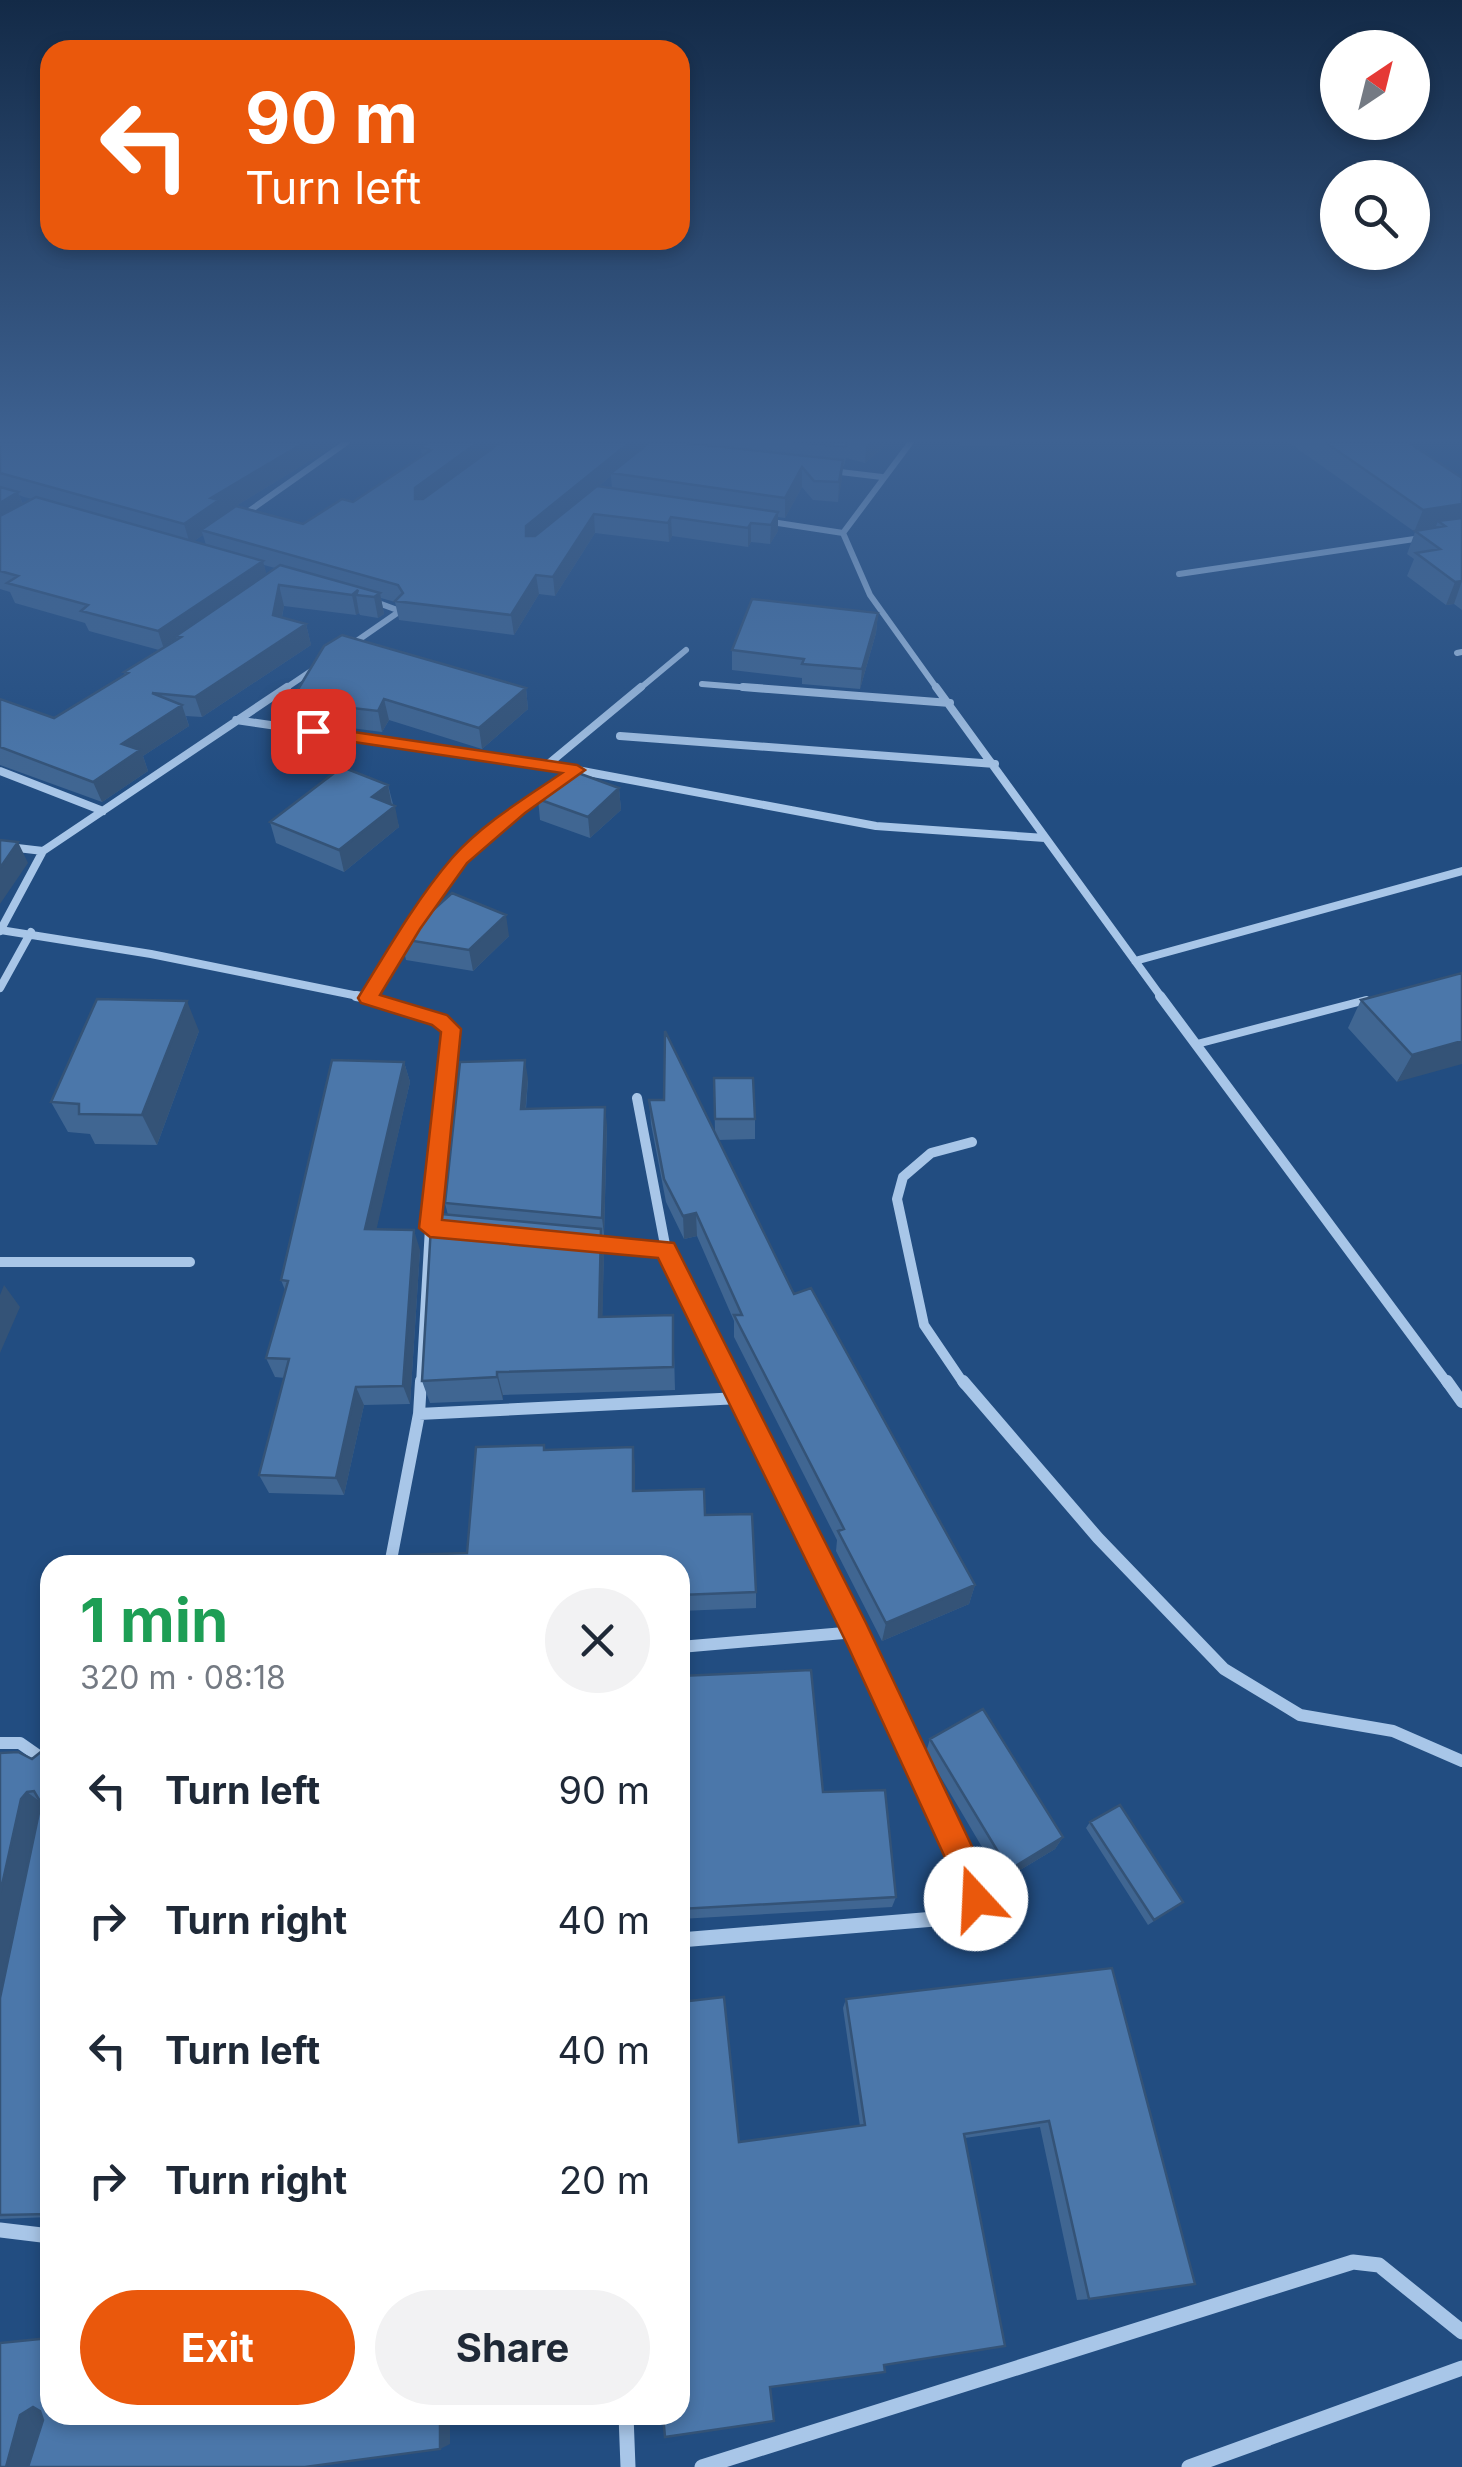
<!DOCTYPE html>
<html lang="en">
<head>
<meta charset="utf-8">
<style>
	body { margin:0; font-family:Inter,sans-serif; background:#f2f2f3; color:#1f2937; height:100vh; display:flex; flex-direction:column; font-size:38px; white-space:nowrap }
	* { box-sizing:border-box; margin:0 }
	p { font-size:32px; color:#747a83 }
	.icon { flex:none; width:55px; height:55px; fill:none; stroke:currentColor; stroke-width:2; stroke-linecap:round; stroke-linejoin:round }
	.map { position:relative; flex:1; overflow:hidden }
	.details { position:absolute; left:40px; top:1555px; width:650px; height:870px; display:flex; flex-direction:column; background:#fff; border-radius:30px; box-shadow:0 5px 15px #0003 }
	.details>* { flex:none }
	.guide { position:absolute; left:40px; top:40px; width:650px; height:210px; border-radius:30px; box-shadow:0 5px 15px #0003; background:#ea580c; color:#fff; overflow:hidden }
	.needle { width:65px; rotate:35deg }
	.tools { position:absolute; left:1320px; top:30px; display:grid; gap:20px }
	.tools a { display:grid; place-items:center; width:110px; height:110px; border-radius:50%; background:#fff; box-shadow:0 5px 15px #0003; font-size:50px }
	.pin { position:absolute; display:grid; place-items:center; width:85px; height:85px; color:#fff; margin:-42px; border-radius:20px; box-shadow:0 5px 15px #0006 }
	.me { position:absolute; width:110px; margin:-55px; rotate:340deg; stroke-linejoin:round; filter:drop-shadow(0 0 8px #0008) }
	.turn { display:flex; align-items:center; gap:35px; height:210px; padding:0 40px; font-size:45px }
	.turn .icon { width:130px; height:130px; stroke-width:2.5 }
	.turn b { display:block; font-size:70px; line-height:85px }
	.round { display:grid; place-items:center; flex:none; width:105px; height:105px; border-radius:52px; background:#f2f2f3 }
	.overview { display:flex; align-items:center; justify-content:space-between; height:170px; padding:0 40px }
	h1 { font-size:60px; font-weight:700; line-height:75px; color:#1e9e55 }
	.primary-button { display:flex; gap:20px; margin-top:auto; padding:20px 40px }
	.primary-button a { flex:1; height:115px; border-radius:60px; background:#ea580c; color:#fff; font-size:40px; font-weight:700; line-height:115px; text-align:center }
	.primary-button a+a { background:#f2f2f3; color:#1f2937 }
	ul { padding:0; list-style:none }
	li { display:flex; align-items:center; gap:30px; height:130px; padding:0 40px }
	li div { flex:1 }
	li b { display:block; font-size:38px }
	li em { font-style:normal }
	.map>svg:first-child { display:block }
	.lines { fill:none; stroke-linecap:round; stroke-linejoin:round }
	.lane { stroke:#a8c6e8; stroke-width:8 }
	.street-far4 { stroke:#a8c6e8; stroke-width:6 }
	.street-far3 { stroke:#a8c6e8; stroke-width:8 }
	.street-far2 { stroke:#a8c6e8; stroke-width:10 }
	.street-far1 { stroke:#a8c6e8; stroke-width:12 }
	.street { stroke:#a8c6e8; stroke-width:15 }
	.wall { fill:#406692; fill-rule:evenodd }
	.shaded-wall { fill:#345377 }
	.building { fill:#4b77aa; stroke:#345377; stroke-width:2.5 }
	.route { fill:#ea580c; stroke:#983908; stroke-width:2.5 }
</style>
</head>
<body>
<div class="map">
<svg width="1462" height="2467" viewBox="0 0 1462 2467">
	<rect width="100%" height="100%" fill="#224d81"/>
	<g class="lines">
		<path class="lane" d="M 1197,1044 L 1366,1000"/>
		<path class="street-far4" d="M 911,442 L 843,533 L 870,595 L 938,690
			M 832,471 L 882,477
			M 242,516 L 347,442
			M 765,521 L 843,533
			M 1179,574 L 1421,538
			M 351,645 L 400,611 L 373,601
			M 1457,653 L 1462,652
			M 702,684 L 775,690
			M 283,690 L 320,665
			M 638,690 L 686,650"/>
		<path class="street-far3" d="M 743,687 L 950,703
			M 936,687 L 1162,998
			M 236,720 L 577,770 L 876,826 L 1045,838
			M 620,736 L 995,764
			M 547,765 L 641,687
			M 0,771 L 103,811
			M 0,846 L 43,851
			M 0,930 L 151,954 L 368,998
			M 0,931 L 43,851 L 287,687
			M 1135,961 L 1462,871
			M 0,988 L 31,932
			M 368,998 C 397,948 428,891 470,849 C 501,818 540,795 577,770"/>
		<path class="street-far2" d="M 356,996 L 368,998
			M 370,996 L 439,1020 L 451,1029 L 430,1228 L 421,1384
			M 1160,996 L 1448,1384
			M 637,1098 L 666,1250 L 732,1384
			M 590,1243 L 666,1250
			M 0,1262 L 190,1262
			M 964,1384 L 924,1325 L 897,1199 L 903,1177 L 931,1153 L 972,1142"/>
		<path class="street-far1" d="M 731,1381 L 856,1632 L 965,1866
			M 963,1381 L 1098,1538 L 1224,1669 L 1300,1715 L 1393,1731 L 1462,1761
			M 1447,1381 L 1462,1402
			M 419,1414 L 740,1398
			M 390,1565 L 419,1414 L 421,1381
			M 680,1647 L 856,1632
			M 0,1743 L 20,1743 L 50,1764"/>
		<path class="street" d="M 680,1940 L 947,1918 L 976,1899 L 964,1863
			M 0,2230 L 50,2236
			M 626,2415 L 628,2467
			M 702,2467 L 1353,2262 L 1379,2265 L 1462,2332
			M 1189,2467 L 1462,2368"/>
	</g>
	<path class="wall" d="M 0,442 L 340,442 L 223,514 L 303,524 L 353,502 L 422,456 L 421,447 L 430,442 L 889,442 L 865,463 L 846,458 L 844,466 L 843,466 L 838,502 L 813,500 L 802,487 L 785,518 L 778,517 L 778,531 L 770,544 L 751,542 L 748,547 L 672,536 L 669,542 L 595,533 L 555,596 L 539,594 L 514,635 L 399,620 L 395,602 L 381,598 L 384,614 L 378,618 L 360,615 L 359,613 L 356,615 L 284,606 L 282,617 L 306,624 L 311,645 L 202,717 L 186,716 L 189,726 L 143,756 L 148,771 L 102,802 L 0,765 L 0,699 L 54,718 L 125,675 L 124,672 L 159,650 L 89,631 L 85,623 L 15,603 L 10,592 L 0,589 ZM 611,476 L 612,488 L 599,486 ZM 19,495 L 24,497 L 32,499 L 23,504 ZM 203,535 L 206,545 L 194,541 ZM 264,565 L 275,568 L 266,575 Z
		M 959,442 L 1010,442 L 1009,445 L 960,446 Z
		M 1288,442 L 1408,442 L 1462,478 L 1462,610 L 1454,604 L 1446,605 L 1407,576 L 1414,559 L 1407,554 L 1415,532 Z
		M 878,613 L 876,633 L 860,689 L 802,684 L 802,678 L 732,670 L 732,650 Z
		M 526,688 L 528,709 L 482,749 L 389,720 L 382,732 L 297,721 L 291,701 Z
		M 388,785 L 399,827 L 344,872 L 276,843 L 270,822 Z
		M 619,788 L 621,810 L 590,838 L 540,820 L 538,799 Z
		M 509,936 L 473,971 L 406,960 L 401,939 Z
		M 1462,973 L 1397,1082 L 1348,1028 L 1361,1000 Z
		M 199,1031 L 157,1145 L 95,1144 L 90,1134 L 68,1132 L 51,1102 Z
		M 404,1062 L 410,1082 L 376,1229 L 420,1250 L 410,1404 L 364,1405 L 344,1495 L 269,1493 L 259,1475 L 285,1378 L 275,1377 L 266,1358 L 285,1290 L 281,1280 Z
		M 714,1078 L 755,1119 L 755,1139 L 718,1140 L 794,1294 L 975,1585 L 969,1604 L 882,1641 L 836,1551 L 837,1540 L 734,1337 L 734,1321 L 697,1236 L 684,1239 L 666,1202 L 651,1124 L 649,1100 L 715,1133 Z
		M 528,1079 L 526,1109 L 607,1125 L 604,1235 L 602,1235 L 604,1253 L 602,1317 L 673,1315 L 675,1390 L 503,1395 L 503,1400 L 430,1403 L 422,1381 L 440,1226 L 448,1215 L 445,1203 Z
		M 544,1445 L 545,1450 L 635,1465 L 635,1491 L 705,1515 L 756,1592 L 756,1608 L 680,1611 L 680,1565 L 467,1553 Z
		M 680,1676 L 823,1792 L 896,1897 L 892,1907 L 680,1919 Z
		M 930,1739 L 1063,1837 L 1055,1849 L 1002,1881 L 926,1752 Z
		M 50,1750 L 50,2217 L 0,2219 L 0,1753 L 32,1759 Z
		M 1090,1822 L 1183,1902 L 1148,1925 L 1086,1828 Z
		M 1112,1968 L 1089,2299 L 1077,2300 L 1040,2127 L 965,2138 L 884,2365 L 770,2387 L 739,2142 L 860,2126 L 843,2008 L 846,1999 Z"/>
	<path class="shaded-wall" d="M 305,442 L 340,442 L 223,514 L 225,520 L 201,530 L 203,535 L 190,544 L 184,524 L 211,498 Z
		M 478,442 L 505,442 L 418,506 L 415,499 L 415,488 Z
		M 630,442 L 653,442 L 611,473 L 611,476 L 529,545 L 526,536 L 526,526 Z
		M 869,442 L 889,442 L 865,463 L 866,444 Z
		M 843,460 L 842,479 L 838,502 L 839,482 Z
		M 802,467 L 802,487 L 785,518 L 785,498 Z
		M 18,492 L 25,511 L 0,527 L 0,503 Z
		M 1462,504 L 1462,523 L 1445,526 L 1438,521 L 1435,529 L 1414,532 L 1423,510 Z
		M 778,512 L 778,531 L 770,544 L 771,525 Z
		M 594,514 L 595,533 L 555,596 L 553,577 Z
		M 671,517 L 672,536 L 669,542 L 668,523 Z
		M 751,523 L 751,542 L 748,547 L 748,528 Z
		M 263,561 L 268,580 L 176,636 L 178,643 L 165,652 L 158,631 Z
		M 536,575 L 539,594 L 514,635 L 511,615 Z
		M 1462,581 L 1454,604 L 1446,605 L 1455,582 Z
		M 279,585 L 284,606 L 278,635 L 273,615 Z
		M 358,590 L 356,595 L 359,613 L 356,615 L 352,595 Z
		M 380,593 L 384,614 L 378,618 L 374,597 Z
		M 878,613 L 876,633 L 860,689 L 862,669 Z
		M 306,624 L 311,645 L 202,717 L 195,697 Z
		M 526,688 L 528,709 L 482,749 L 479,728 Z
		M 384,699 L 389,720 L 382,732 L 378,711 Z
		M 182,705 L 189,726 L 143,756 L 148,771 L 102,802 L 93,782 L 122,744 Z
		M 388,785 L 392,806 L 372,797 Z
		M 619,788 L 621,810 L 590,838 L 588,817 Z
		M 395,806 L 399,827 L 344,872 L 339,850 Z
		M 18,842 L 28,863 L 0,904 L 0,868 Z
		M 506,915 L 509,936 L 473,971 L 469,950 Z
		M 187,1001 L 199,1031 L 157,1145 L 142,1115 Z
		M 1462,1041 L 1462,1064 L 1397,1082 L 1412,1055 Z
		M 525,1060 L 528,1079 L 524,1127 L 521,1109 Z
		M 404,1062 L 410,1082 L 372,1249 L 365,1229 Z
		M 605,1107 L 607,1125 L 604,1235 L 602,1218 Z
		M 696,1213 L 697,1236 L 684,1239 L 683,1216 Z
		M 601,1229 L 604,1253 L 602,1340 L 599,1317 Z
		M 414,1230 L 420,1250 L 410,1404 L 403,1386 Z
		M 4,1285 L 20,1307 L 0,1353 L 0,1295 Z
		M 497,1372 L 503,1395 L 503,1400 L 497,1377 Z
		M 356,1387 L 364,1405 L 344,1495 L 336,1478 Z
		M 633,1447 L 635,1465 L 635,1509 L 633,1491 Z
		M 975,1585 L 969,1604 L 882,1641 L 886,1623 Z
		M 27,1792 L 46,1806 L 0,2002 L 0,1894 L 21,1799 Z
		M 1063,1837 L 1055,1849 L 1002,1881 L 1009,1870 Z
		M 33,2407 L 44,2412 L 31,2467 L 6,2467 L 20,2415 Z
		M 450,2416 L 450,2444 L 440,2449 L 440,2419 Z"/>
	<path class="building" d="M 0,442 L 305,442 L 211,498 L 219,500 L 184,524 L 0,473 Z
		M 430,442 L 478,442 L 415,488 L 415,499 L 423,499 L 501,442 L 630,442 L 526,526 L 526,536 L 535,536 L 597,486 L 778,512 L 771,525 L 751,523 L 748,528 L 671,517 L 668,523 L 594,514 L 553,577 L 536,575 L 511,615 L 395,601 L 403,593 L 398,585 L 201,530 L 236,506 L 303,524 L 342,499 L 353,502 L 431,450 L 421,447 Z
		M 650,442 L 677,442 L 843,460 L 839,482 L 814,481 L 802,467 L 785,498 L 611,473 Z
		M 794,442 L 847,442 L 846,447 Z
		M 1325,442 L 1408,442 L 1462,478 L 1462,504 L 1423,510 Z
		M 0,487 L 18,492 L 0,503 Z
		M 36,497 L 263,561 L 158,631 L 81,611 L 88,605 L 7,583 L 18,576 L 0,571 L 0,516 Z
		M 1462,518 L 1462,581 L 1455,582 L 1416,553 L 1440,549 L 1415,531 L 1445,526 L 1438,521 Z
		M 280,565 L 380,593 L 374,597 L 356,595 L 358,590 L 352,595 L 279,585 L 273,615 L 306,624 L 195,697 L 152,693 L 182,705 L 122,744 L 140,750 L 93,782 L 0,747 L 0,699 L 54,718 L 128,673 L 124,672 L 181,637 L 176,636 Z
		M 752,599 L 878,613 L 862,669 L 802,664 L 804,659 L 732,650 Z
		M 342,635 L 526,688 L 479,728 L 384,699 L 378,711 L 291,701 L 324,646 Z
		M 342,767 L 388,785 L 372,797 L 395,806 L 339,850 L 270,822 Z
		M 570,770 L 619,788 L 588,817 L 538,799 Z
		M 0,840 L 18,842 L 0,868 Z
		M 452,893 L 506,915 L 469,950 L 401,939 Z
		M 1462,973 L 1462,1041 L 1412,1055 L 1361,1000 Z
		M 97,999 L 187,1001 L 142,1115 L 79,1114 L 79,1104 L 51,1102 Z
		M 665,1031 L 794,1294 L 811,1288 L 975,1585 L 886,1623 L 838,1531 L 844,1529 L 734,1315 L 742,1315 L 696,1213 L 683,1216 L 664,1179 L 649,1100 L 664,1100 Z
		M 332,1060 L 404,1062 L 365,1229 L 414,1230 L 403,1386 L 356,1387 L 336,1478 L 259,1475 L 289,1359 L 266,1358 L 288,1281 L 281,1280 Z
		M 525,1060 L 521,1109 L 605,1107 L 602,1218 L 445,1203 L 460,1062 Z
		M 714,1078 L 753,1078 L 755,1119 L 715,1119 Z
		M 441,1214 L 601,1229 L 599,1317 L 673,1315 L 673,1367 L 497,1372 L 497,1377 L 422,1381 L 431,1226 L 440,1226 Z
		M 544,1445 L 544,1450 L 633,1447 L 633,1491 L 704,1489 L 705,1515 L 752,1514 L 756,1592 L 680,1595 L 680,1565 L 410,1565 L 411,1555 L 467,1553 L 476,1447 Z
		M 811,1670 L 823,1792 L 885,1790 L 896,1897 L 680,1909 L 680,1676 Z
		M 983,1709 L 1063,1837 L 1009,1870 L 930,1739 Z
		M 50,1750 L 50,2214 L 0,2215 L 0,1998 L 41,1803 L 34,1791 L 27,1792 L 21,1799 L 0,1894 L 0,1753 L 18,1752 L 32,1759 L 42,1751 Z
		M 1120,1805 L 1183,1902 L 1154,1920 L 1090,1822 Z
		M 1112,1968 L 1195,2284 L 1089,2299 L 1049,2121 L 964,2134 L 1005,2346 L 884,2365 L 885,2372 L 770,2387 L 774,2421 L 665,2437 L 663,2415 L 680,2415 L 680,2002 L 724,1997 L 739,2142 L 865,2125 L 846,1999 Z
		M 50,2338 L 50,2415 L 473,2415 L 440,2419 L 440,2449 L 305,2467 L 28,2467 L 43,2420 L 40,2411 L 33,2407 L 20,2415 L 6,2467 L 0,2467 L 0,2343 Z"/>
	<linearGradient id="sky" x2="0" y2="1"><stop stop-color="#132a47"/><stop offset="0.56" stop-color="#3e6292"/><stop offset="1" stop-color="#3e6292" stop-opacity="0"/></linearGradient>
	<rect width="1462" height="787" fill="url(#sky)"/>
	<path class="route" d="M 313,726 L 577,765 L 585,770 L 525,813 L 467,863 L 420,929 L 380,995 L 447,1015 L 461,1029 L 442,1220 L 674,1243 L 866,1623 L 986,1876 L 991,1899 L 987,1910 L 976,1914 L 965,1910 L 959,1888 L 846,1642 L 658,1258 L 430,1237 L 419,1228 L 441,1032 L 432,1025 L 361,1003 L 358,998 C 387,951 416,900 452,858 C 482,824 525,798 562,773 L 307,735 L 305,731 Z"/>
</svg>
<div class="tools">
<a><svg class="needle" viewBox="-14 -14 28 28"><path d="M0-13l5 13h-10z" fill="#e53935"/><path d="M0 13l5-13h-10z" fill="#747a83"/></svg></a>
<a><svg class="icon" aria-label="search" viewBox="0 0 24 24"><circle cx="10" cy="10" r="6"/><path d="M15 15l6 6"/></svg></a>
</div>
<div class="pin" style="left:313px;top:731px;background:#d93025"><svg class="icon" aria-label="arrive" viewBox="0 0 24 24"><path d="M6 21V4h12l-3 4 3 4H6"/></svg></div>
<svg class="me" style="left:976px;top:1899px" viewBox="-20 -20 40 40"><circle r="19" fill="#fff"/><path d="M0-13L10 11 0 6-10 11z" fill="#ea580c"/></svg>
<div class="guide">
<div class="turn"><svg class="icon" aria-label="left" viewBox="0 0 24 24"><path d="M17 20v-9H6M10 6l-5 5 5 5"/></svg><div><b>90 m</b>Turn left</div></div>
</div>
<section class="details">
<div class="overview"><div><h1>1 min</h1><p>320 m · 08:18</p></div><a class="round"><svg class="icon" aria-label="close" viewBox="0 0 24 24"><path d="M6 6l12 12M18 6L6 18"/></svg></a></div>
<ul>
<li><svg class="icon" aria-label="left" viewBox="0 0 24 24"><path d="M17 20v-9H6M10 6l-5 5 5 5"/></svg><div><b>Turn left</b></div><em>90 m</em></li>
<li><svg class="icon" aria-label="right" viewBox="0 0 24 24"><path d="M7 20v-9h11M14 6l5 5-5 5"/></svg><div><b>Turn right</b></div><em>40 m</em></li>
<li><svg class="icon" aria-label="left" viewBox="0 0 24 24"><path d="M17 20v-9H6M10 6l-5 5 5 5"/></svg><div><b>Turn left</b></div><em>40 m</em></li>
<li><svg class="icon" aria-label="right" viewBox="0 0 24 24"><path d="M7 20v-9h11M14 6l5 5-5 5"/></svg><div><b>Turn right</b></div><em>20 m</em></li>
</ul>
<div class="primary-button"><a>Exit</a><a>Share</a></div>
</section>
</div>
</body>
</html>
